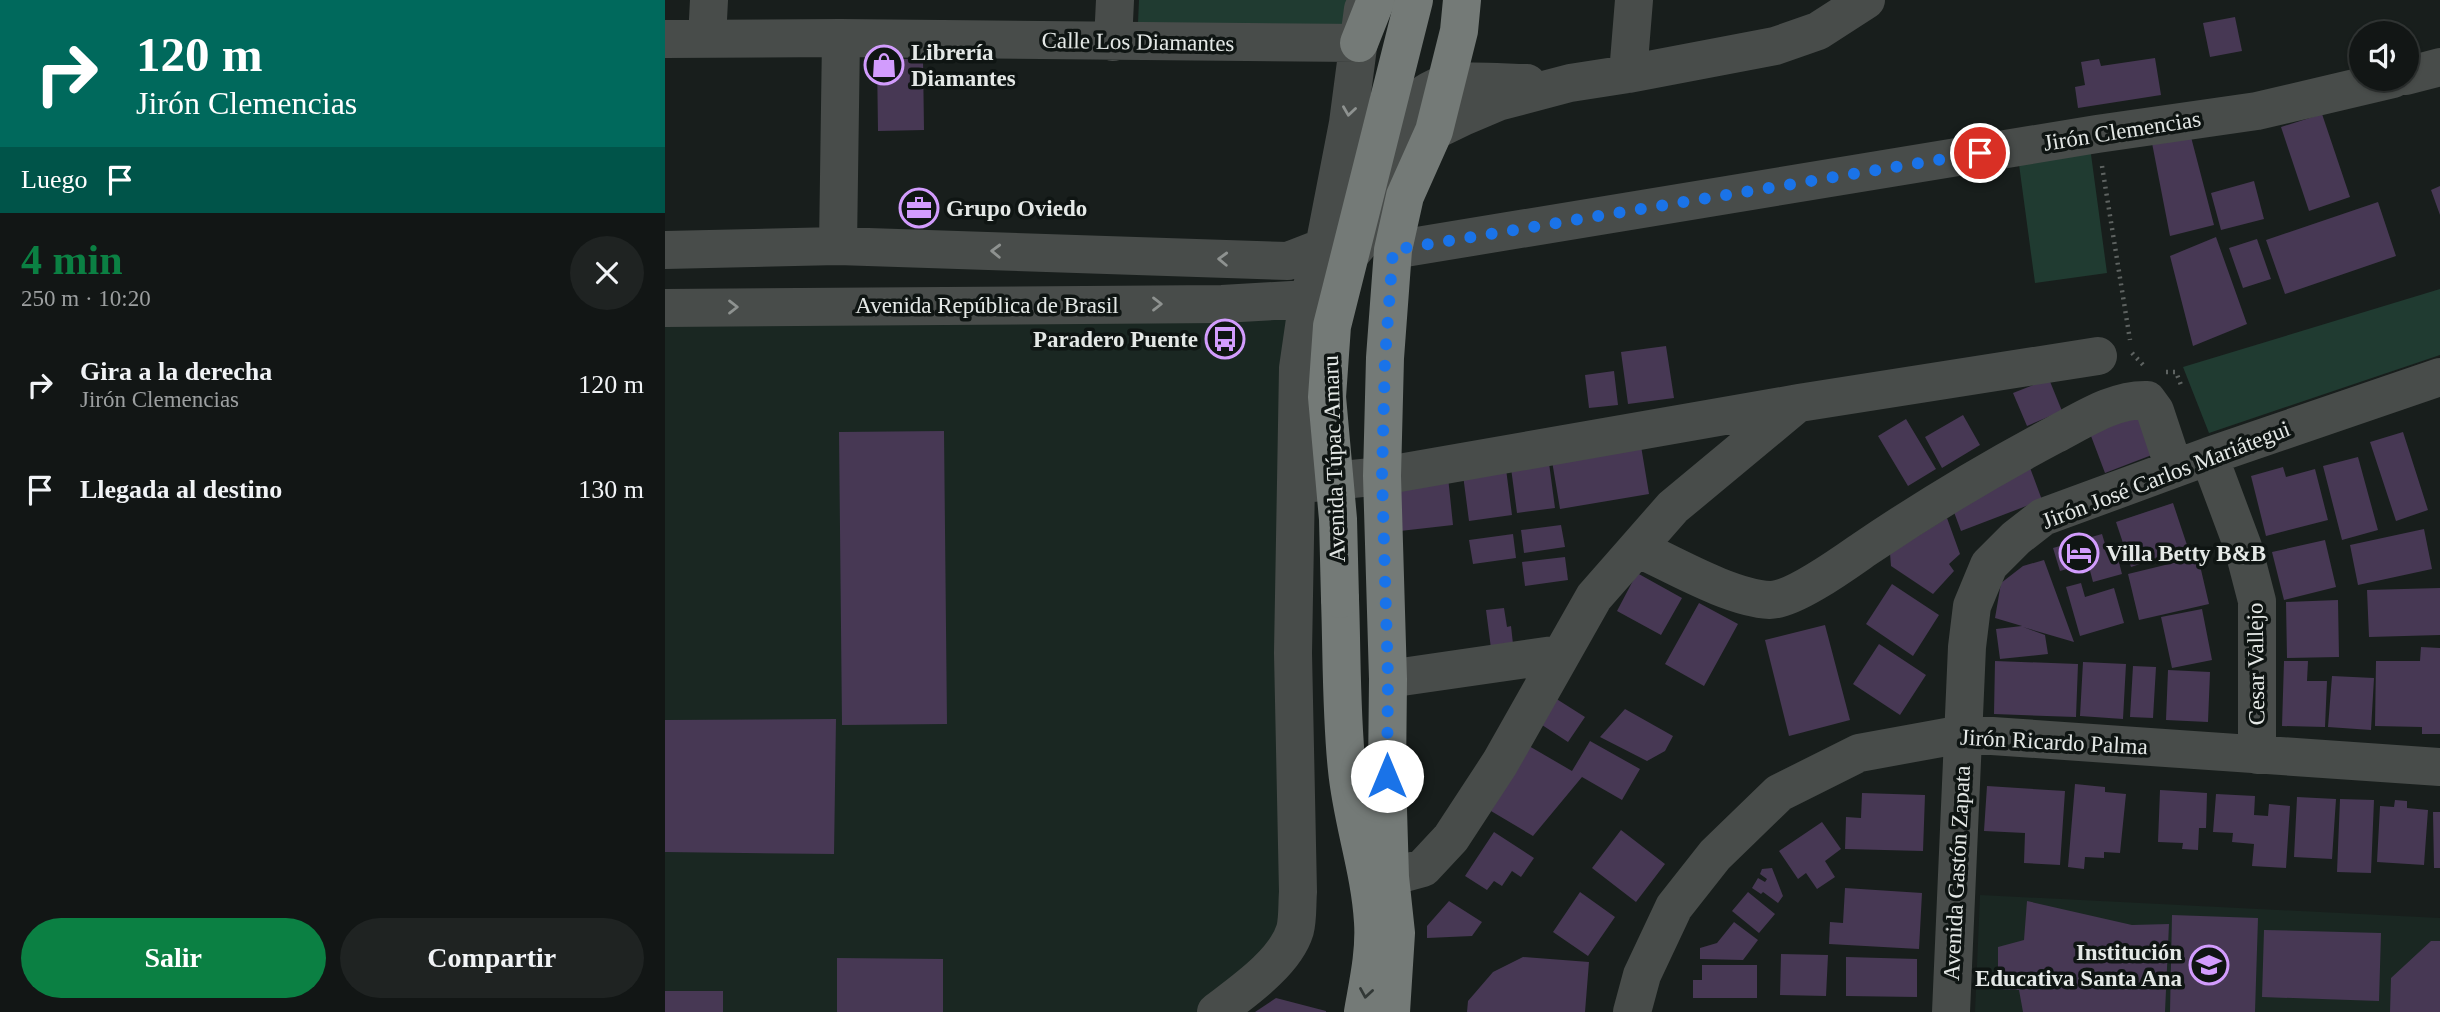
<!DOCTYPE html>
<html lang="es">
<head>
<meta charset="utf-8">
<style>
	body { margin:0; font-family:"Times New Roman",serif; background:#1f2322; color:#f1f3f6; height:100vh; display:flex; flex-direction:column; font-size:26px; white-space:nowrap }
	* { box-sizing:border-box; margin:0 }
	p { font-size:23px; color:#9c9fa0 }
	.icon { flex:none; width:38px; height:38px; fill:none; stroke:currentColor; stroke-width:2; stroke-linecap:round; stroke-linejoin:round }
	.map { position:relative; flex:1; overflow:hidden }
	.details { display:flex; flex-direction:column; background:#121615; width:665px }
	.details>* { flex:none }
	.guide { background:#00695c; color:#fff; overflow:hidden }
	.fabs { position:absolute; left:1684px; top:21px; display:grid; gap:14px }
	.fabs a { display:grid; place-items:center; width:70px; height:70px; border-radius:50%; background:#121615; box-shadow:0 2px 5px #0004,0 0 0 2px #313534; font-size:35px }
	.pin { position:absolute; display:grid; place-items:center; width:60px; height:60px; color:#fff; margin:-30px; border:4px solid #fff; border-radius:50%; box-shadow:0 2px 7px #0007 }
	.me { position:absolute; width:77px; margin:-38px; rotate:0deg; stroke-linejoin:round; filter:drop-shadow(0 0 5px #0008) }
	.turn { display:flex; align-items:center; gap:24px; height:147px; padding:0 21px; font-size:32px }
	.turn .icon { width:91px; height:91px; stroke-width:2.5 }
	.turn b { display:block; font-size:49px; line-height:60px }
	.then { display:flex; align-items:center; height:66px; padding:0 21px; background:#0003; gap:14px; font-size:26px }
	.round { display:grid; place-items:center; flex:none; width:74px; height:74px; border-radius:37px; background:#1f2322 }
	.head { display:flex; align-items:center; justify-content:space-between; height:119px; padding:0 21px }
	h1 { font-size:42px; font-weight:800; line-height:52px; color:#0b8043 }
	.button { display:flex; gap:14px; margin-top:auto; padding:14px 21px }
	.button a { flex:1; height:80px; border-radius:42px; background:#0b8043; color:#fff; font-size:28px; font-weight:800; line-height:80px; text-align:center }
	.button a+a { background:#1f2322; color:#f1f3f6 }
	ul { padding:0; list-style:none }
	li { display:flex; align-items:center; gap:21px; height:105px; padding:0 21px }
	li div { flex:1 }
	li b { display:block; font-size:26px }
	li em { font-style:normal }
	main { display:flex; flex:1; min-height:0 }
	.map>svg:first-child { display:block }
	.built { fill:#1a2722 }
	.green { fill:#203b31 }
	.building { fill:#473854 }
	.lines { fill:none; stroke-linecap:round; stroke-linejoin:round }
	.path { stroke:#5e6361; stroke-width:4.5; stroke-dasharray:2 5; stroke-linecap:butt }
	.minor { stroke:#484c4a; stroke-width:38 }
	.major { stroke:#747a77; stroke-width:38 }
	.major-bridge { stroke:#747a77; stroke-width:38 }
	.oneway { stroke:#8e9290 }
	.oneway2 { stroke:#323836 }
	.route { stroke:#1a73e8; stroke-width:12; stroke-dasharray:0 21.6 }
	.labels { text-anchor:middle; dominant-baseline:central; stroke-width:7; stroke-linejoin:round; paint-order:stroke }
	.street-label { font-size:23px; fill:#e4e8e6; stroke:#0f1513 }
	.poi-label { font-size:23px; font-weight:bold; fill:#e4e8e6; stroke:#0f1513; text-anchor:start }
</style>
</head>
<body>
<main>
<section class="details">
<div class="guide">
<div class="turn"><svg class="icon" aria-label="right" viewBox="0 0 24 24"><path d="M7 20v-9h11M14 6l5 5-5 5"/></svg><div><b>120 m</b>Jirón Clemencias</div></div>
<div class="then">Luego<svg class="icon" aria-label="arrive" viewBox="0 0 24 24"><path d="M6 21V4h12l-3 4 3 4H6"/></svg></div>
</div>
<div class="head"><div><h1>4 min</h1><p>250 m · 10:20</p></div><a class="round"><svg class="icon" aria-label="close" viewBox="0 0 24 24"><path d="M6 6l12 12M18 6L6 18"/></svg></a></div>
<ul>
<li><svg class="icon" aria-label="right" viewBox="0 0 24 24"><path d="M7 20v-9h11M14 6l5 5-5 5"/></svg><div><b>Gira a la derecha</b><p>Jirón Clemencias</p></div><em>120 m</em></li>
<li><svg class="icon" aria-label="arrive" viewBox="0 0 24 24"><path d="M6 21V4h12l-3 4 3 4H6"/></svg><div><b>Llegada al destino</b></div><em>130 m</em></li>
</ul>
<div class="button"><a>Salir</a><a>Compartir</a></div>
</section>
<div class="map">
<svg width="1775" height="1012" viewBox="0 0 1775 1012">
	<rect width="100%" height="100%" fill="#181e1c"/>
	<path class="built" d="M 0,293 L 640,299 L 630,890 L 604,972 L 555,1012 L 0,1012 Z
		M 1315,895 L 1775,918 L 1775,1012 L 1310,1012 Z"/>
	<path class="green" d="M 474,0 L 684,0 L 681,25 L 473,23 Z
		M 1425,147 L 1442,273 L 1370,283 L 1353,157 Z
		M 1775,289 L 1775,355 L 1544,433 L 1518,367 Z"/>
	<path class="building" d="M 1570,17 L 1577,51 L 1545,57 L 1538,23 Z
		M 1490,58 L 1496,95 L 1413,108 L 1410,87 L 1420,85 L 1416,62 L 1434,59 L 1436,66 Z
		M 212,59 L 258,59 L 259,130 L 213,131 Z
		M 1657,114 L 1685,197 L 1644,211 L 1616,127 Z
		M 1526,137 L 1549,225 L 1505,236 L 1487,143 Z
		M 1589,181 L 1599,219 L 1556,230 L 1546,193 Z
		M 1775,186 L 1775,215 L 1766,190 Z
		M 1713,202 L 1731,256 L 1620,294 L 1601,240 Z
		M 1551,237 L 1582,324 L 1528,346 L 1505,256 Z
		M 1592,239 L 1606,279 L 1578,288 L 1564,248 Z
		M 1001,346 L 1009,398 L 963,404 L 956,352 Z
		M 949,371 L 953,405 L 924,408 L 920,375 Z
		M 1384,379 L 1397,411 L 1362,426 L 1348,393 Z
		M 1475,408 L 1492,453 L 1440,473 L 1423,428 Z
		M 1298,415 L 1315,445 L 1277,468 L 1260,437 Z
		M 1241,419 L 1271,469 L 1243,486 L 1213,436 Z
		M 279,431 L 282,724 L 177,725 L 174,432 Z
		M 1738,432 L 1763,510 L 1731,521 L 1705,442 Z
		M 976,446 L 984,494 L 895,509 L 887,461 Z
		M 1693,457 L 1713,530 L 1677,540 L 1658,466 Z
		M 884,463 L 890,508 L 852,513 L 846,468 Z
		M 1364,465 L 1377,500 L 1296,531 L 1283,496 Z
		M 1618,467 L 1621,477 L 1650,469 L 1663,520 L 1601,536 L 1586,476 Z
		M 841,469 L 847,515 L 804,521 L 798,475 Z
		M 783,477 L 788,525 L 735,531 L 730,483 Z
		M 1508,503 L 1523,548 L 1466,567 L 1451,522 Z
		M 1282,518 L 1295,554 L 1284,564 L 1289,571 L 1268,594 L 1226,566 L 1225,553 Z
		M 896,525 L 900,547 L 859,553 L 856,530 Z
		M 1759,529 L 1767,569 L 1693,585 L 1685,545 Z
		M 848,534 L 851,558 L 808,564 L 804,540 Z
		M 1437,534 L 1444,557 L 1452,555 L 1457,574 L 1428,582 L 1423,563 L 1395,571 L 1388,548 Z
		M 1660,540 L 1671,587 L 1619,600 L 1607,552 Z
		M 900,557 L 903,580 L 860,586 L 857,562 Z
		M 1533,557 L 1544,604 L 1474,620 L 1463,574 Z
		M 1379,560 L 1409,642 L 1358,627 L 1380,635 L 1383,654 L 1335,659 L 1331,629 L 1357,626 L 1330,618 L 1336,583 L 1358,566 Z
		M 972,573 L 1017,598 L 996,635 L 952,611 Z
		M 1416,583 L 1420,597 L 1449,588 L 1459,623 L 1415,636 L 1401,587 Z
		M 1227,584 L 1274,615 L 1248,656 L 1201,624 Z
		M 1775,588 L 1775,635 L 1704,637 L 1702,590 Z
		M 1673,600 L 1674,657 L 1622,658 L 1621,602 Z
		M 1034,603 L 1073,624 L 1039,686 L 1000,664 Z
		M 839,608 L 842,627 L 846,626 L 849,653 L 827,656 L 821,610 Z
		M 1537,609 L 1547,660 L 1507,668 L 1496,617 Z
		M 1160,625 L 1185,720 L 1124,736 L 1100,640 Z
		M 1214,644 L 1261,675 L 1235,715 L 1188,684 Z
		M 1756,647 L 1775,648 L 1775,734 L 1757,734 L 1757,727 L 1710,726 L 1711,661 L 1755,661 Z
		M 1330,661 L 1413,664 L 1411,717 L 1329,714 Z
		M 1619,661 L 1643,661 L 1642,681 L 1662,681 L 1660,727 L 1617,726 Z
		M 1418,662 L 1461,664 L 1458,719 L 1415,716 Z
		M 1468,666 L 1491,667 L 1488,718 L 1465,717 Z
		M 1503,670 L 1545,672 L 1543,722 L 1501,720 Z
		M 1667,676 L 1709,678 L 1706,730 L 1663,727 Z
		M 890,698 L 920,717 L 903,742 L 874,723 Z
		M 960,709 L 1008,736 L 1000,751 L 982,761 L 935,737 Z
		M 171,719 L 169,854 L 0,852 L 0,720 Z
		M 925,741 L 975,769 L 957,800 L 917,777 L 868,836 L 826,811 L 864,746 L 907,771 Z
		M 1410,784 L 1440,787 L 1440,792 L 1461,794 L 1455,853 L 1439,852 L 1439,858 L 1420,857 L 1419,869 L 1403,867 Z
		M 1322,786 L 1400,791 L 1395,865 L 1359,863 L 1360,833 L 1319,831 Z
		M 1495,790 L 1542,793 L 1541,828 L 1534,828 L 1533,850 L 1517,849 L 1518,843 L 1493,842 Z
		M 1197,793 L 1260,795 L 1258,851 L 1180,849 L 1181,817 L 1196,818 Z
		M 1551,794 L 1590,796 L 1589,815 L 1603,816 L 1604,804 L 1625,806 L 1621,868 L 1587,866 L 1589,844 L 1567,842 L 1568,833 L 1548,832 Z
		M 1632,797 L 1671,799 L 1667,859 L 1629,857 Z
		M 1675,799 L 1709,800 L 1706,873 L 1672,872 Z
		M 1730,800 L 1742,801 L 1742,808 L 1763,810 L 1759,865 L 1712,862 L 1715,806 L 1729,807 Z
		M 1768,812 L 1775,812 L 1775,868 L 1769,868 Z
		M 1157,822 L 1176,849 L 1160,861 L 1170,877 L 1152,889 L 1141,873 L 1133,879 L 1114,851 Z
		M 956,830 L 1000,864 L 971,902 L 927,868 Z
		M 829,832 L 869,858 L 856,877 L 847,871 L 837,886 L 829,881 L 822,890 L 800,876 Z
		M 1107,868 L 1118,896 L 1113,903 L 1098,892 L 1096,894 L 1087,888 L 1093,878 L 1100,882 L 1102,879 L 1095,874 L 1097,869 Z
		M 1180,888 L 1257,893 L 1254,949 L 1164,944 L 1165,922 L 1178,923 Z
		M 915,892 L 950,917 L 923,956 L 888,932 Z
		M 1083,892 L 1110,914 L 1094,933 L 1067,911 Z
		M 784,901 L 817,922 L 807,936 L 762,938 L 762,926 Z
		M 1362,901 L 1467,925 L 1504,924 L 1500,1012 L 1358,1012 L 1354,990 L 1333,989 L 1333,947 L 1359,940 Z
		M 1507,915 L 1593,918 L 1590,1012 L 1505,1012 Z
		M 1069,922 L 1093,940 L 1078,960 L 1035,959 L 1035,948 L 1052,943 Z
		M 1599,930 L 1716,933 L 1714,1001 L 1597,997 Z
		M 1766,941 L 1775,941 L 1775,1012 L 1725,1012 L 1726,978 Z
		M 1116,954 L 1163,955 L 1161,996 L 1115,995 Z
		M 858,957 L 924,962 L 920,1012 L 802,1012 L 803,1001 L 828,972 Z
		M 1181,957 L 1252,959 L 1252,997 L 1181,996 Z
		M 172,958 L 278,959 L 278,1012 L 172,1012 Z
		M 1037,965 L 1092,965 L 1092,998 L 1028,998 L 1028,980 L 1037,980 Z
		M 0,991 L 58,991 L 58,1012 L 0,1012 Z
		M 611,998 L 661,1011 L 661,1012 L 590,1012 Z"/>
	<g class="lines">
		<path class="path" d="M 1437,166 L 1465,340
			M 1467,353 L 1480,367
			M 1501,372 L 1511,372 L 1516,385"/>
		<path class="minor" d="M 0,39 L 176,38 L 694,43
			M 42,39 L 44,0
			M 448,42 L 450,0
			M 963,74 L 969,0
			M 1741,76 L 1775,67
			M 708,149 C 726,124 750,93 780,84 C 795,79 844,83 862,83
			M 173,246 L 176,38
			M 0,250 L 173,246 L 623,261 L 659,247 L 668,231
			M 728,250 L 1432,134 L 1592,111 L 1728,79
			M 0,308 L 557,304 L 643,299 L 666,277 L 694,244 L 707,217 L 741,166 L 769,131 L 800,116 L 833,102 L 905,83 L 963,74 L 1110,46 L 1153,31 L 1201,0
			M 1544,456 L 1578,547 L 1592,601 L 1592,755
			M 637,484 L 717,476 L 1134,403 L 1433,356
			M 972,548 C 1009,565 1065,598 1105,600 C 1128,600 1178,564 1198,550 C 1260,508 1323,470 1389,435 C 1418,420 1449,399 1482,400 L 1490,411 L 1509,468
			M 723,679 L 895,654
			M 725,877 L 758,868 L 786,838 L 835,763 L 929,597 L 1008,507 L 1132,404
			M 551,1012 C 577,992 620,963 630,930 C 633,919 632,904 633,892 L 628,653 L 633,368 L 643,299 L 659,247 L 683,123 L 698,9
			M 967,1012 L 977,975 L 1009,907 L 1050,855 L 1114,793 L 1194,753 L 1298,734 L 1775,767
			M 1286,1012 L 1302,647 L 1307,606 L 1324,565 L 1351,538 L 1378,517 L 1544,456 L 1775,377"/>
		<path class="major" d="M 694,43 L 711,0
			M 675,599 C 677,656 676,714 682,770 C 687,821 705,870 708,922 C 710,952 703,983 698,1012
			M 726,1012 L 731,933 L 725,877 L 722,776 L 723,679 L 717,476 L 720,358 L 728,250 L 740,196 L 769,131 L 794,31 L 797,0"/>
		<path class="major-bridge" d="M 675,599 L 673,519 L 662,397 L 667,326 L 749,0"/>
	</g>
	<defs><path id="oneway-chevron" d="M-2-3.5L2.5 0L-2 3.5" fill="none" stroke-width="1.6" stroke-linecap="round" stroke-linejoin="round" transform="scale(1.75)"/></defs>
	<g class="oneway">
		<use href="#oneway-chevron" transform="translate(684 111) rotate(98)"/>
		<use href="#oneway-chevron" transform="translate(331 251) rotate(-178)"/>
		<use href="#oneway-chevron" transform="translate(558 259) rotate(-178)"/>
		<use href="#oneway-chevron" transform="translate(492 304)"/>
		<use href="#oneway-chevron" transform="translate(68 307)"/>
	</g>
	<use class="oneway2" href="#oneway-chevron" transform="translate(701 993) rotate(99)"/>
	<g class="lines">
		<path class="route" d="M 722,776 L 723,679 L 717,476 L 720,358 L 728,250 L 1315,153"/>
	</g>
	<defs>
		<symbol id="shop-ring" viewBox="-11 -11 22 22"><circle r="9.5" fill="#0f1513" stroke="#d29cfd" stroke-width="1.5"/><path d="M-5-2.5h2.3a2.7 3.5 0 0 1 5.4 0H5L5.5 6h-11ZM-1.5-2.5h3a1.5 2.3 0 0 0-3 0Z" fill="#d29cfd"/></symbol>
		<symbol id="office-ring" viewBox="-11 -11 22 22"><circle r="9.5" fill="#0f1513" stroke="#d29cfd" stroke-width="1.5"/><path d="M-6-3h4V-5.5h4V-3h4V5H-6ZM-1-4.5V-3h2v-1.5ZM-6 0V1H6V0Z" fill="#d29cfd"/></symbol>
		<symbol id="bus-ring" viewBox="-11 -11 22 22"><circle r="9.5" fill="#0f1513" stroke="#d29cfd" stroke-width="1.5"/><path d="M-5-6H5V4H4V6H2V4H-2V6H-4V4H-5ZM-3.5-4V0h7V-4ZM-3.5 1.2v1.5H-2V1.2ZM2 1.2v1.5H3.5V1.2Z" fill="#d29cfd"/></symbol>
		<symbol id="hotel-ring" viewBox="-11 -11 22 22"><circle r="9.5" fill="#0f1513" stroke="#d29cfd" stroke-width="1.5"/><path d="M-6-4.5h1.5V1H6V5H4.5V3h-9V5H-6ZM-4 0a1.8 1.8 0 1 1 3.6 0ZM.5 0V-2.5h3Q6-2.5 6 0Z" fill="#d29cfd"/></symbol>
		<symbol id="school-ring" viewBox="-11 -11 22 22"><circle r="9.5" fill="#0f1513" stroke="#d29cfd" stroke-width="1.5"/><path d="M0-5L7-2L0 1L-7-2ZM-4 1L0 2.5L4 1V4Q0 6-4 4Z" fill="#d29cfd"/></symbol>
	</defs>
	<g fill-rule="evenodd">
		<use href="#shop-ring" x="197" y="43" width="44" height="44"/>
		<use href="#office-ring" x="232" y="186" width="44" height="44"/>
		<use href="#bus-ring" x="538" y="317" width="44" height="44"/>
		<use href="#hotel-ring" x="1392" y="531" width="44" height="44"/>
		<use href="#school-ring" x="1522" y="943" width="44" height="44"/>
	</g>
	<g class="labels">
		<g class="street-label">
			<text transform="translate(473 42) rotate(1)">Calle Los Diamantes</text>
			<text transform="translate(1457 131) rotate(-9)">Jirón Clemencias</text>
			<text x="322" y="305">Avenida República de Brasil</text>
			<text transform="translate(669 459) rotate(-92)">Avenida Túpac Amaru</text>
			<text transform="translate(1501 475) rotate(-21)">Jirón José Carlos Mariátegui</text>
			<text transform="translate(1591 664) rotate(-91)">Cesar Vallejo</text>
			<text transform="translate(1389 742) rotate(3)">Jirón Ricardo Palma</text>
			<text transform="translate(1292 873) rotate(-87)">Avenida Gastón Zapata</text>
		</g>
		<g class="poi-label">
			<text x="246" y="52">Librería<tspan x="246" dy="26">Diamantes</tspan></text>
			<text x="281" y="208">Grupo Oviedo</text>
			<text x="533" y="339" text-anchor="end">Paradero Puente</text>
			<text x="1441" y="553">Villa Betty B&amp;B</text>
			<text x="1517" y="952" text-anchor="end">Institución<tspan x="1517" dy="26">Educativa Santa Ana</tspan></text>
		</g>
	</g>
</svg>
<div class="fabs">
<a><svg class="icon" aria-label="sound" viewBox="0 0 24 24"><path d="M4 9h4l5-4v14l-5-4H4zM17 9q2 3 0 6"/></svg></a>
</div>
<div class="pin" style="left:1315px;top:153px;background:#d93025"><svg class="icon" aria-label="arrive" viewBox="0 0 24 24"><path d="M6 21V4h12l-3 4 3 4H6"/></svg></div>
<svg class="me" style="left:722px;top:776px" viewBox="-20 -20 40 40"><circle r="19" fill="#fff"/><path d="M0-13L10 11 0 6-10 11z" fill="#1a73e8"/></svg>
</div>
</main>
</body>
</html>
